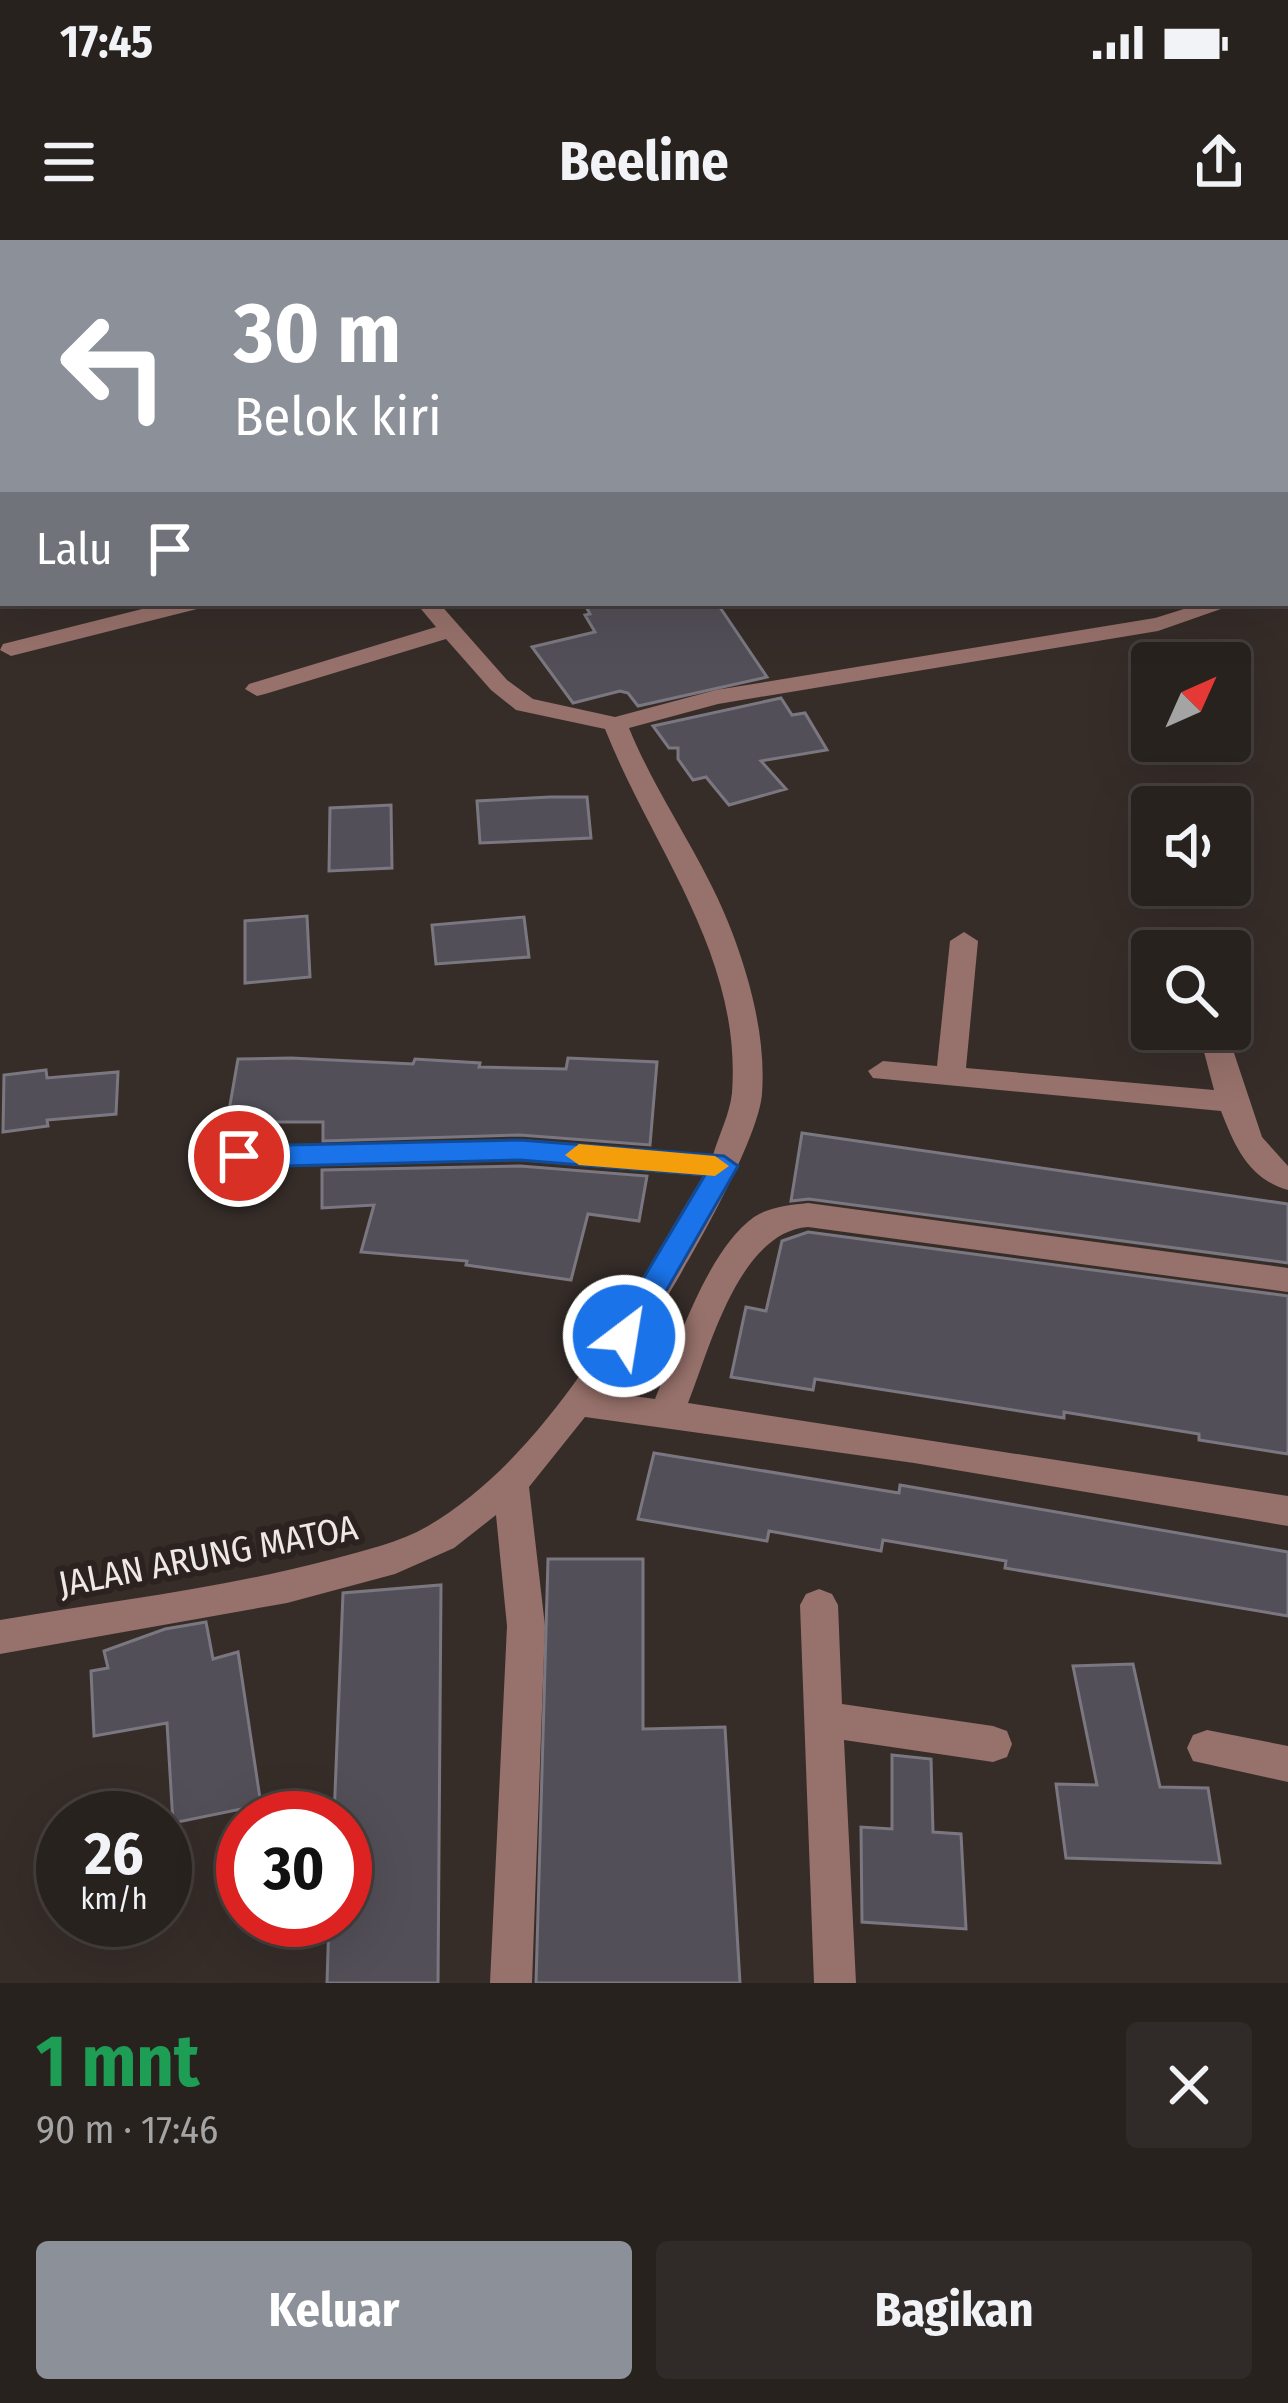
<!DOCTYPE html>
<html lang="id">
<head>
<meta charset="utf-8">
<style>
	body { margin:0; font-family:"Fira Sans Condensed",sans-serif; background:#302a28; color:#f1f3f6; height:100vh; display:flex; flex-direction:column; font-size:45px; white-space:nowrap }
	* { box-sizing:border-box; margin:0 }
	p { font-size:39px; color:#a5a4a4 }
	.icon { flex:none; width:66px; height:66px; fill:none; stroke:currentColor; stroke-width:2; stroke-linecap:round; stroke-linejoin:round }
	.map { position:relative; height:1743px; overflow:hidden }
	.sheet { display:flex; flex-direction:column; background:#28221f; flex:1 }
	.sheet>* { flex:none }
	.top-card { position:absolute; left:0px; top:0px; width:1290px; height:366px; box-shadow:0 12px 48px #0002,0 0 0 3px #443f3d; background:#8c9099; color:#fff; overflow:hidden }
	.needle { width:78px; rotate:45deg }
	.buttons { position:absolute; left:1131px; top:402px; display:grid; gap:24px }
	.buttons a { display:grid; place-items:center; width:120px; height:120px; border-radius:12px; background:#28221f; box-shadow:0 12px 48px #0002,0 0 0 3px #443f3d; font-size:60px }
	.speed { position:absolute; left:36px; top:1551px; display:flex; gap:24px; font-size:60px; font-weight:700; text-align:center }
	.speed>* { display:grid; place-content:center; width:156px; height:156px; border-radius:50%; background:#28221f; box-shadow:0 12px 48px #0002,0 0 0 3px #443f3d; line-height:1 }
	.speed small { font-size:30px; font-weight:400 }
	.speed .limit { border:18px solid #d22; background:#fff; color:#111 }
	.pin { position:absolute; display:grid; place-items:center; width:102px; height:102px; color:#fff; margin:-51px; border:6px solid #fff; border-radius:50%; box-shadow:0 3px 12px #0007 }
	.me { position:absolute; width:132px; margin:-66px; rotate:31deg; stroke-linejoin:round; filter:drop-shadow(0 0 9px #0008) }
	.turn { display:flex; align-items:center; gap:42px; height:252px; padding:0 36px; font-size:54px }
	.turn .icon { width:156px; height:156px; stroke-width:2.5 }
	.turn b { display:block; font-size:84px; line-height:102px }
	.then { display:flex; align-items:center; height:114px; padding:0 36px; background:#0003; gap:24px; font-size:45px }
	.round { display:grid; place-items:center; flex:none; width:126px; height:126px; border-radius:12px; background:#302a28 }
	.head { display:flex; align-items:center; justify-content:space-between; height:204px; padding:0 36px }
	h1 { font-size:72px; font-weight:700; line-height:90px; color:#1e9e55 }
	.button { display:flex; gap:24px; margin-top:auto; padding:24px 36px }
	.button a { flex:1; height:138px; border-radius:12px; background:#8c9099; color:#fff; font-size:48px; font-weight:700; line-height:138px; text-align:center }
	.button a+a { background:#302a28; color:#f1f3f6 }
	.status { display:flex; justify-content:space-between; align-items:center; height:84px; padding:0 60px; background:#28221f; direction:ltr }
	.status svg { height:33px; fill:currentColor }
	header { display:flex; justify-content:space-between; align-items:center; height:156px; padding:0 36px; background:#28221f; font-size:54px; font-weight:700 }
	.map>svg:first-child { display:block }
	.building { fill:#534f58; stroke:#7b7780; stroke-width:3 }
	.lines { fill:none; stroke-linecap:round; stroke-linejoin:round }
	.minor { fill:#97716b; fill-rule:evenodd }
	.route { fill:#1a73e8; stroke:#114b97; stroke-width:3 }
	.slow { fill:#f59e0b }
	.labels { text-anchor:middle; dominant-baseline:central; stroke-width:12; stroke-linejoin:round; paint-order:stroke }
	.street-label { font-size:36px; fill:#eee9e6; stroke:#2c2320 }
</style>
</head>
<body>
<div class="status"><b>17:45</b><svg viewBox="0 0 49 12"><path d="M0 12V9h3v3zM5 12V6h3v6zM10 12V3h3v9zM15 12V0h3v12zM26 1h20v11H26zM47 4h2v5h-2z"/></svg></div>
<header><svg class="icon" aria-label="menu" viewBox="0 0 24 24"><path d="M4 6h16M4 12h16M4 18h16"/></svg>Beeline<svg class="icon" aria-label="share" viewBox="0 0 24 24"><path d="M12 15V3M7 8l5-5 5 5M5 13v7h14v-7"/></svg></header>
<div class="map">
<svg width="1288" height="1743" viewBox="0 0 1288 1743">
	<rect width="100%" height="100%" fill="#362d29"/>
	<path class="building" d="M 584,363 L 717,363 L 767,437 L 638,466 L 628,453 L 620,451 L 573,463 L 532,407 L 595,392 L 585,375 L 590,374 Z
		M 781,458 L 792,475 L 805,473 L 827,510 L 761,521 L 786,549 L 729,565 L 706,537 L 693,540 L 678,519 L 678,508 L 669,508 L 653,486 Z
		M 550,557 L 587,557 L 591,598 L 480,603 L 477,561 Z
		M 391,565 L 392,628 L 329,631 L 330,568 Z
		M 307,676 L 310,737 L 245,743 L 245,681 Z
		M 524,677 L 529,717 L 436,724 L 432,685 Z
		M 291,818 L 413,824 L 415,819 L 480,823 L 479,827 L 566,829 L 568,818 L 657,822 L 650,905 L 520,895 L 323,901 L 323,882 L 227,882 L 238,819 Z
		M 46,830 L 47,838 L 118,832 L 116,874 L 47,880 L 48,886 L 3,892 L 4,835 Z
		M 802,893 L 1288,964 L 1288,1023 L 809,959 L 791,961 Z
		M 520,926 L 647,936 L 639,981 L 588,974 L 571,1040 L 466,1025 L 467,1021 L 361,1012 L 374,965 L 322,968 L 322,930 Z
		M 808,992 L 1288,1056 L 1288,1214 L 1199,1200 L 1199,1194 L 1064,1172 L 1064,1178 L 815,1139 L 813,1150 L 731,1137 L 746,1067 L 766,1071 L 782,1001 Z
		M 654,1213 L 899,1253 L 900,1245 L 1288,1312 L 1288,1376 L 1005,1328 L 1006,1321 L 883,1300 L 881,1311 L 769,1291 L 767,1301 L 638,1279 Z
		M 548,1319 L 643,1319 L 643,1489 L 725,1487 L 740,1743 L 536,1743 Z
		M 441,1345 L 438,1743 L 327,1743 L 329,1680 L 345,1680 L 345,1578 L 334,1578 L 343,1353 Z
		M 206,1382 L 213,1419 L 238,1412 L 261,1565 L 173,1583 L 167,1483 L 94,1496 L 91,1431 L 108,1428 L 104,1411 L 165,1389 Z
		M 1133,1424 L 1160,1547 L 1208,1548 L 1220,1623 L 1066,1618 L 1056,1544 L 1097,1545 L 1073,1426 Z
		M 892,1515 L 931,1519 L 933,1592 L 961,1594 L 966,1689 L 862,1682 L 861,1587 L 892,1589 Z"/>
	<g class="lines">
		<path class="minor" d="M 337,0 L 398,0 L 400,3 L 339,3 Z
			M 1287,119 L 1288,119 L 1288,131 L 1287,131 Z
			M 0,167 L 3,167 L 3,179 L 0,179 Z
			M 0,237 L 3,237 L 0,250 Z
			M 1288,315 L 1288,329 L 1287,330 L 1287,316 Z
			M 3,318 L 3,332 L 0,333 L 0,319 Z
			M 166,363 L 204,363 L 201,368 L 11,416 L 0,410 L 3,404 Z
			M 416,363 L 439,363 L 507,440 L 533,459 L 615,477 L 716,450 L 1155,378 L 1203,363 L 1238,363 L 1158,391 L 718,464 L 629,488 C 658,559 705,620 732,692 C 751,742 766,800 762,854 C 757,914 645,1100 604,1152 L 655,1159 C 677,1106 706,1012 754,977 C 769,967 790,965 808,963 L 1288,1028 L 1288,1052 L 808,987 C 739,992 710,1108 688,1163 L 1288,1256 L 1288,1286 L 914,1223 L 585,1177 L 529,1247 L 545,1386 L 532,1743 L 490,1743 L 507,1386 L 496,1275 L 454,1308 L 395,1334 L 287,1363 L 0,1414 L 0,1380 C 111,1361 224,1348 333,1319 C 365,1310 399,1303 428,1286 C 552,1213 630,1056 703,936 L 520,921 L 239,928 L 228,925 L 224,917 L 228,909 L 520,899 L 713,915 C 719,895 730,873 732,853 C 742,715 653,610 605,489 L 516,470 L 491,450 L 446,399 L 265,454 L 257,456 L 245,449 L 249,444 L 436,387 Z
			M 964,692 L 978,701 L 966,828 L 1214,850 L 1198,789 L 1226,789 L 1262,897 L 1288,926 L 1288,950 C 1249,939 1235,907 1221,871 L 873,838 L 868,831 L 883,821 L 937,826 L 950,701 Z
			M 819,1349 L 832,1354 L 838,1365 L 842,1464 L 993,1486 L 1007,1491 L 1012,1504 L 1007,1517 L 993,1522 L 844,1500 L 856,1743 L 814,1743 L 800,1365 L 806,1354 Z
			M 1207,1490 L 1288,1506 L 1288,1542 L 1193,1521 L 1187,1508 L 1193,1495 Z"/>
	</g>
	<path class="route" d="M 520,900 L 724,916 L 738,926 L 635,1105 L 613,1105 L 609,1096 L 705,935 L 520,920 L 239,927 L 225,916 L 239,906 Z"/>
	<path class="slow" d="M 579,904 L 715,916 L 729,926 L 715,936 L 579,925 L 565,915 Z"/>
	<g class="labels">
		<g class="street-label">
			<text transform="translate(208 1316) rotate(-11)">JALAN ARUNG MATOA</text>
		</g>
	</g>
</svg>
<div class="buttons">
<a><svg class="needle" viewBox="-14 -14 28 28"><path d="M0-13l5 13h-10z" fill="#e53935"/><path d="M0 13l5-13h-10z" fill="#a5a4a4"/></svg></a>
<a><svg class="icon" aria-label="sound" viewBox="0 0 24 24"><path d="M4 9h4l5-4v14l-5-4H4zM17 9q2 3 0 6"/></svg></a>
<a><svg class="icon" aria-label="search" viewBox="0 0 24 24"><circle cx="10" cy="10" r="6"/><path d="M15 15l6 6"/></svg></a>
</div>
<div class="speed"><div>26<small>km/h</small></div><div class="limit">30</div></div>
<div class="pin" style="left:239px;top:916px;background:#d93025"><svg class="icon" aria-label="arrive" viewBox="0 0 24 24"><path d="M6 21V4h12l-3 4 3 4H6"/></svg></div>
<svg class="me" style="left:624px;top:1096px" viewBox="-20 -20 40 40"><circle r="17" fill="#1a73e8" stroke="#fff" stroke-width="3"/><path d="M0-11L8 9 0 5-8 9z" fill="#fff"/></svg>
<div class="top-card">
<div class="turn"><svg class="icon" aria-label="left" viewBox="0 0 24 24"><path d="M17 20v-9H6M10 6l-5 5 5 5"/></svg><div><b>30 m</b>Belok kiri</div></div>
<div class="then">Lalu<svg class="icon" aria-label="arrive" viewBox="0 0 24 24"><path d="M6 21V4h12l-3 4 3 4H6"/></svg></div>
</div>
</div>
<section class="sheet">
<div class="head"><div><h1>1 mnt</h1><p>90 m · 17:46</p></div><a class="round"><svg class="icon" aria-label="close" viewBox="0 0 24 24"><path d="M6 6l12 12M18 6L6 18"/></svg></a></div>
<div class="button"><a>Keluar</a><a>Bagikan</a></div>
</section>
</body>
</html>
